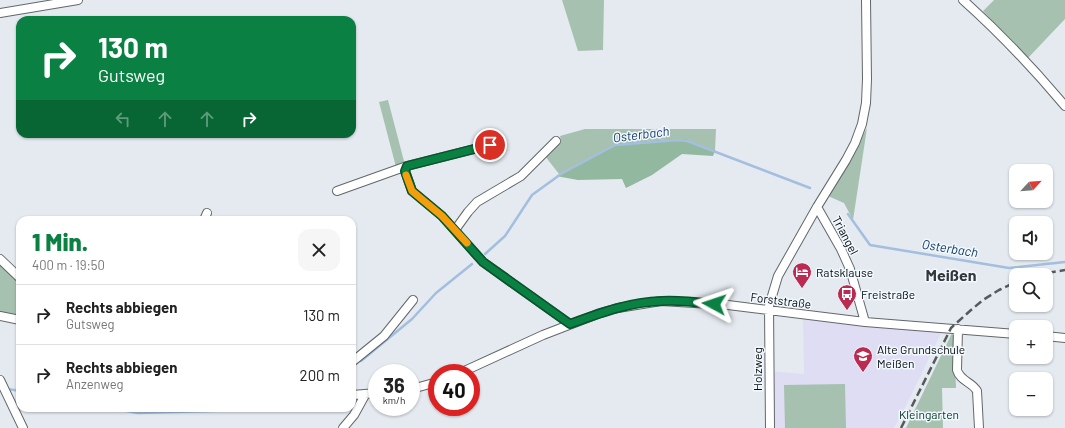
<!DOCTYPE html>
<html lang="de">
<head>
<meta charset="utf-8">
<style>
	body { margin:0; font-family:Barlow,sans-serif; background:#f6f6f6; color:#222; height:100vh; display:flex; flex-direction:column; font-size:15px; white-space:nowrap }
	* { box-sizing:border-box; margin:0 }
	p { font-size:13px; color:#767676 }
	.icon { flex:none; width:22px; height:22px; fill:none; stroke:currentColor; stroke-width:2; stroke-linecap:round; stroke-linejoin:round }
	.map { position:relative; flex:1; overflow:hidden }
	.panel { position:absolute; left:16px; top:216px; width:340px; height:196px; display:flex; flex-direction:column; background:#fff; border-radius:12px; box-shadow:0 1px 3px #0004 }
	.panel>* { flex:none }
	.banner { position:absolute; left:16px; top:16px; width:340px; height:122px; border-radius:12px; box-shadow:0 1px 3px #0004; background:#0b8043; color:#fff; overflow:hidden }
	.needle { width:26px; rotate:64deg }
	.buttons { position:absolute; left:1009px; top:164px; display:grid; gap:8px }
	.buttons a { display:grid; place-items:center; width:44px; height:44px; border-radius:8px; background:#fff; box-shadow:0 1px 3px #0004; font-size:20px }
	.speed { position:absolute; left:368px; top:364px; display:flex; gap:8px; font-size:20px; font-weight:700; text-align:center }
	.speed>* { display:grid; place-content:center; width:52px; height:52px; border-radius:50%; background:#fff; box-shadow:0 1px 3px #0004; line-height:1 }
	.speed small { font-size:10px; font-weight:400 }
	.speed .limit { border:6px solid #d22; background:#fff; color:#111 }
	.pin { position:absolute; display:grid; place-items:center; width:34px; height:34px; color:#fff; margin:-17px; border:2px solid #fff; border-radius:50%; box-shadow:0 1px 4px #0007 }
	.me { position:absolute; width:44px; margin:-22px; rotate:275deg; stroke-linejoin:round; filter:drop-shadow(0 0 3px #0008) }
	.turn { display:flex; align-items:center; gap:14px; height:84px; padding:0 16px; font-size:18px }
	.turn .icon { width:52px; height:52px; stroke-width:2.5 }
	.turn b { display:block; font-size:28px; line-height:34px }
	.lanes { display:flex; align-items:center; height:38px; padding:0 16px; background:#0003; justify-content:center; gap:20px; direction:ltr }
	.lanes .off { opacity:.35 }
	.round { display:grid; place-items:center; flex:none; width:42px; height:42px; border-radius:12px; background:#f6f6f6 }
	.headline { display:flex; align-items:center; justify-content:space-between; height:68px; padding:0 16px }
	h1 { font-size:24px; font-weight:800; line-height:30px; color:#0b8043 }
	ul { padding:0; list-style:none }
	li { display:flex; align-items:center; gap:12px; height:60px; padding:0 16px; border-top:1px solid #e0e0e0 }
	li div { flex:1 }
	li b { display:block; font-size:15px }
	li em { font-style:normal }
	.map>svg:first-child { display:block }
	.education { fill:#dfddf3 }
	.green { fill:#a6c1af }
	.forest { fill:#92b89f }
	.lines { fill:none; stroke-linecap:round; stroke-linejoin:round }
	.stream { stroke:#a3bede; stroke-width:2.5 }
	.minor-casing { stroke:#62676c; stroke-width:10 }
	.minor { stroke:#fff; stroke-width:8 }
	.rail { stroke:#565a5d; stroke-width:2.5; stroke-dasharray:8 4; stroke-linecap:butt }
	.route-casing { stroke:#07532c; stroke-width:10 }
	.route { stroke:#0b8043; stroke-width:7 }
	.slow { stroke:#f59e0b; stroke-width:7 }
	.labels { text-anchor:middle; dominant-baseline:central; stroke-width:3; stroke-linejoin:round; paint-order:stroke }
	.street-label { font-size:12px; fill:#0a0c0e; stroke:#f1f8fe }
	.poi-label { font-size:12px; fill:#0a0c0e; stroke:#f1f8fe; text-anchor:start }
	.park-label { font-size:12px; fill:#00331b; stroke:#f1f8fe }
	.water-label { font-size:13px; font-style:italic; fill:#183d67; stroke:#f1f8fe }
	.district-label { font-size:16px; font-weight:bold; fill:#32373c; stroke:#f1f8fe }
</style>
</head>
<body>
<div class="map">
<svg width="1065" height="428" viewBox="0 0 1065 428">
	<rect width="100%" height="100%" fill="#e4eaf0"/>
	<path class="education" d="M 803,317 L 942,331 L 901,416 L 894,428 L 769,428 L 768,371 L 804,374 Z"/>
	<path class="green" d="M 562,0 L 604,0 L 603,50 L 578,51 Z
		M 994,0 L 1065,0 L 1065,19 L 1028,58 L 983,11 Z
		M 388,100 L 405,165 L 396,167 L 379,102 Z
		M 867,128 L 853,220 L 844,203 L 828,196 Z
		M 585,129 L 716,129 L 715,151 L 687,139 L 671,139 L 618,143 L 559,174 L 545,156 L 561,140 L 560,136 Z
		M 0,265 L 20,283 L 20,316 L 0,312 Z
		M 953,331 L 954,332 L 956,388 L 942,388 L 943,428 L 906,428 Z
		M 845,384 L 846,428 L 785,428 L 784,385 Z"/>
	<path class="forest" d="M 671,139 L 687,139 L 715,151 L 713,156 L 682,154 L 652,175 L 626,188 L 622,179 L 578,180 L 556,176 L 618,143 Z"/>
	<g class="lines">
		<path class="stream" d="M 848,214 L 870,245 L 1009,268 L 1065,262
			M 485,254 L 505,236 L 532,195 L 561,174 L 615,145 L 678,140 L 687,141 L 810,188
			M 361,361 L 412,319 L 436,293 L 472,264
			M 8,389 L 20,391
			M 110,408 L 138,413 L 288,409"/>
		<defs>
			<path id="minor" d="M 963,0 C 1000,33 1033,68 1065,106
				M 0,13 L 78,0
				M 407,166 L 405,171 L 412,191 L 442,216 L 483,262 L 570,324
				M 337,191 L 407,166 L 490,145
				M 817,207 L 841,249 L 850,269 L 865,322
				M 204,220 L 207,213
				M 455,230 L 468,212 L 477,202 L 521,176 L 556,141
				M 0,259 L 20,278
				M 0,316 L 20,320
				M 958,329 L 957,370 C 960,381 972,382 977,391 L 979,428
				M 1046,336 L 1065,338
				M 352,362 L 384,336 L 413,300
				M 460,373 L 543,335 L 600,313 L 618,308 L 661,301 L 728,305 L 865,322 L 1016,334
				M 0,380 L 23,428
				M 411,389 L 419,387 L 437,382
				M 352,395 L 377,393
				M 343,428 L 354,415 L 365,395
				M 770,428 L 769,306 L 778,276 L 817,207 L 846,160 L 855,143 L 862,124 L 866,103 L 867,79 L 866,0"/>
		</defs>
		<use href="#minor" class="minor-casing"/>
		<use href="#minor" class="minor"/>
		<path class="rail" d="M 1036,275 L 1065,270
			M 901,428 L 951,328 L 971,310 L 983,300 L 999,290 L 1016,282"/>
	</g>
	<g class="lines">
		<defs>
			<path id="route" d="M 490,145 L 407,166 L 405,171 L 412,191 L 442,216 L 483,262 L 570,324 C 600,313 629,302 662,301 C 679,300 696,302 714,304"/>
		</defs>
		<use href="#route" class="route-casing"/>
		<use href="#route" class="route"/>
		<path class="slow" d="M 406,175 L 412,191 L 442,216 L 467,243"/>
	</g>
	<defs>
		<symbol id="hotel-pin" viewBox="-11 -11 22 30"><path d="M0 17L-7.5 6A9.5 9.5 0 1 1 7.5 6Z" fill="#bb2b51" stroke="#f1f8fe"/><path d="M-6-4.5h1.5V1H6V5H4.5V3h-9V5H-6ZM-4 0a1.8 1.8 0 1 1 3.6 0ZM.5 0V-2.5h3Q6-2.5 6 0Z" fill="#fff"/></symbol>
		<symbol id="bus-pin" viewBox="-11 -11 22 30"><path d="M0 17L-7.5 6A9.5 9.5 0 1 1 7.5 6Z" fill="#bb2b51" stroke="#f1f8fe"/><path d="M-5-6H5V4H4V6H2V4H-2V6H-4V4H-5ZM-3.5-4V0h7V-4ZM-3.5 1.2v1.5H-2V1.2ZM2 1.2v1.5H3.5V1.2Z" fill="#fff"/></symbol>
		<symbol id="school-pin" viewBox="-11 -11 22 30"><path d="M0 17L-7.5 6A9.5 9.5 0 1 1 7.5 6Z" fill="#bb2b51" stroke="#f1f8fe"/><path d="M0-5L7-2L0 1L-7-2ZM-4 1L0 2.5L4 1V4Q0 6-4 4Z" fill="#fff"/></symbol>
	</defs>
	<g fill-rule="evenodd">
		<use href="#hotel-pin" x="791" y="261" width="22" height="30"/>
		<use href="#bus-pin" x="836" y="283" width="22" height="30"/>
		<use href="#school-pin" x="852" y="345" width="22" height="30"/>
	</g>
	<g class="labels">
		<g class="street-label">
			<text transform="translate(846 235) rotate(62)">Triangel</text>
			<text transform="translate(781 300) rotate(7)">Forststraße</text>
			<text transform="translate(757 369) rotate(-90)">Holzweg</text>
		</g>
		<g class="poi-label">
			<text x="816" y="272">Ratsklause</text>
			<text x="861" y="294">Freistraße</text>
			<text x="877" y="349">Alte Grundschule<tspan x="877" dy="14">Meißen</tspan></text>
		</g>
		<g class="park-label">
			<text x="929" y="414">Kleingarten</text>
		</g>
		<g class="water-label">
			<text transform="translate(641 134) rotate(-7)">Osterbach</text>
			<text transform="translate(950 248) rotate(9)">Osterbach</text>
		</g>
		<g class="district-label">
			<text x="951" y="274">Meißen</text>
		</g>
	</g>
</svg>
<div class="buttons">
<a><svg class="needle" viewBox="-14 -14 28 28"><path d="M0-13l5 13h-10z" fill="#e53935"/><path d="M0 13l5-13h-10z" fill="#767676"/></svg></a>
<a><svg class="icon" aria-label="sound" viewBox="0 0 24 24"><path d="M4 9h4l5-4v14l-5-4H4zM17 9q2 3 0 6"/></svg></a>
<a><svg class="icon" aria-label="search" viewBox="0 0 24 24"><circle cx="10" cy="10" r="6"/><path d="M15 15l6 6"/></svg></a>
<a>+</a>
<a>−</a>
</div>
<div class="speed"><div>36<small>km/h</small></div><div class="limit">40</div></div>
<div class="pin" style="left:490px;top:145px;background:#d93025"><svg class="icon" aria-label="arrive" viewBox="0 0 24 24"><path d="M6 21V4h12l-3 4 3 4H6"/></svg></div>
<svg class="me" style="left:714px;top:304px" viewBox="-20 -20 40 40"><path d="M0-17L14 15 0 8-14 15z" fill="#0b8043" stroke="#fff" stroke-width="4"/></svg>
<div class="banner">
<div class="turn"><svg class="icon" aria-label="right" viewBox="0 0 24 24"><path d="M7 20v-9h11M14 6l5 5-5 5"/></svg><div><b>130 m</b>Gutsweg</div></div>
<div class="lanes"><svg class="icon off" aria-label="left" viewBox="0 0 24 24"><path d="M17 20v-9H6M10 6l-5 5 5 5"/></svg><svg class="icon off" aria-label="ahead" viewBox="0 0 24 24"><path d="M12 20V5M6 11l6-6 6 6"/></svg><svg class="icon off" aria-label="ahead" viewBox="0 0 24 24"><path d="M12 20V5M6 11l6-6 6 6"/></svg><svg class="icon" aria-label="right" viewBox="0 0 24 24"><path d="M7 20v-9h11M14 6l5 5-5 5"/></svg></div>
</div>
<section class="panel">
<div class="headline"><div><h1>1 Min.</h1><p>400 m · 19:50</p></div><a class="round"><svg class="icon" aria-label="close" viewBox="0 0 24 24"><path d="M6 6l12 12M18 6L6 18"/></svg></a></div>
<ul>
<li><svg class="icon" aria-label="right" viewBox="0 0 24 24"><path d="M7 20v-9h11M14 6l5 5-5 5"/></svg><div><b>Rechts abbiegen</b><p>Gutsweg</p></div><em>130 m</em></li>
<li><svg class="icon" aria-label="right" viewBox="0 0 24 24"><path d="M7 20v-9h11M14 6l5 5-5 5"/></svg><div><b>Rechts abbiegen</b><p>Anzenweg</p></div><em>200 m</em></li>
</ul>
</section>
</div>
</body>
</html>
